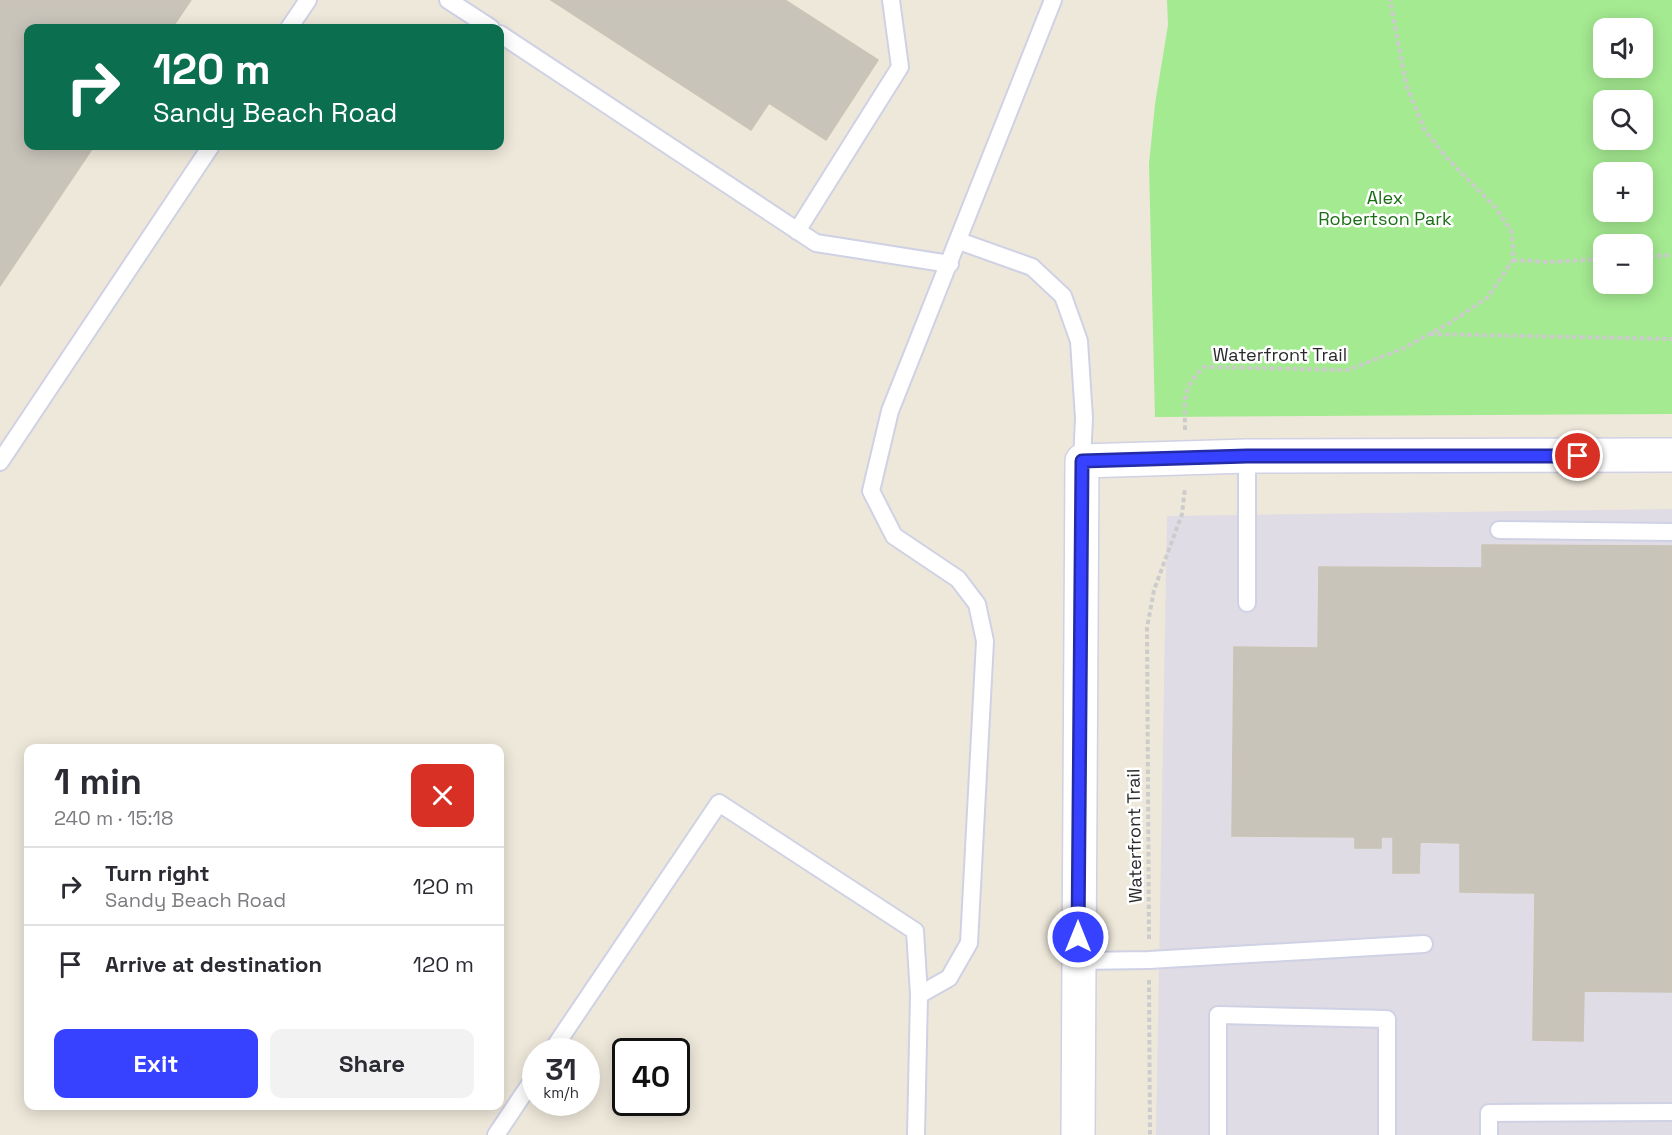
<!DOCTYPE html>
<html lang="en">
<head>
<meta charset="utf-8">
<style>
	body { margin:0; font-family:"Space Grotesk",sans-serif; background:#f2f2f3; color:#2b2b33; height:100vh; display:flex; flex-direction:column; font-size:22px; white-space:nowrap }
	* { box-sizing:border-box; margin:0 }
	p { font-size:20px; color:#7c7c81 }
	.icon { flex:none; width:33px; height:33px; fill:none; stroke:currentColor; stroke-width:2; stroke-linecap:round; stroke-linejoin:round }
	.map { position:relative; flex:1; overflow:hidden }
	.panel { position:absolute; left:24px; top:744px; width:480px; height:366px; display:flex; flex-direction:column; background:#fff; border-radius:12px; box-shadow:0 3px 15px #0003 }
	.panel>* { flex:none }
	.guide { position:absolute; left:24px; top:24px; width:480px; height:126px; border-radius:12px; box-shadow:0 3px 15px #0003; background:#0b6e4f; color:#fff; overflow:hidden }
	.buttons { position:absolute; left:1593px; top:18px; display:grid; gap:12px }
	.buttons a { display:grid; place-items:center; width:60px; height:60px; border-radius:12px; background:#fff; box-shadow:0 3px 15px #0003; font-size:30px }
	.speed { position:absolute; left:522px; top:1038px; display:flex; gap:12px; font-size:30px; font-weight:700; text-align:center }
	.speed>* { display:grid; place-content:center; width:78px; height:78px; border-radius:50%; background:#fff; box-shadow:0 3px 15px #0003; line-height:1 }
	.speed small { font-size:15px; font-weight:400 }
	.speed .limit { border:3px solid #111; border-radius:9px; background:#fff; color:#111 }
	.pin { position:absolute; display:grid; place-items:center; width:51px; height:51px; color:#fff; margin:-26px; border:3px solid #fff; border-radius:50%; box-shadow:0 2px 6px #0007 }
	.me { position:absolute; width:66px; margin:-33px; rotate:0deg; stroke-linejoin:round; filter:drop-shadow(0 0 4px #0008) }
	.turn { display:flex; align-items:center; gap:21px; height:126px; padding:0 30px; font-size:27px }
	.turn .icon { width:78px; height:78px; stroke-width:2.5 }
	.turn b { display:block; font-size:42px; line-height:51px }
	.round { display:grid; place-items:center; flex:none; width:63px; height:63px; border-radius:12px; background:#f2f2f3 }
	.overview { display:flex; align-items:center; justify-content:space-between; height:102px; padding:0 30px }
	h1 { font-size:36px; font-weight:800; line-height:45px }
	.cta { display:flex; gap:12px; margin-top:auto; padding:12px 30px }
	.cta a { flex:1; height:69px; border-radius:12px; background:#3642ff; color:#fff; font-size:24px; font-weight:800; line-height:69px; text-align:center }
	.cta a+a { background:#f2f2f3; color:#2b2b33 }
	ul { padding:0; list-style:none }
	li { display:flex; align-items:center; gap:18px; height:78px; padding:0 30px; border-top:2px solid #e1e1e2 }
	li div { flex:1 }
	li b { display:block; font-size:22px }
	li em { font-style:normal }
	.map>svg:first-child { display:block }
	.industrial { fill:#dfdce5 }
	.green { fill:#a4ea91; fill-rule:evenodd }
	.building { fill:#c9c4ba; stroke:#c9c4b4; stroke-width:1.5 }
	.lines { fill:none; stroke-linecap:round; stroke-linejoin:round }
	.lane-casing { stroke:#cfd1e4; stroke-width:20 }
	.secondary-casing { stroke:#cfd1e4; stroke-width:36 }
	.path { stroke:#ccc; stroke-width:4; stroke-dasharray:4.5 3; stroke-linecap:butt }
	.lane { stroke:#fff; stroke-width:16 }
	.secondary { stroke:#fff; stroke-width:33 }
	.route-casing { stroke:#232ba6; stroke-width:15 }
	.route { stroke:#3642ff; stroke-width:10 }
	.labels { text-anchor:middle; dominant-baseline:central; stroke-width:5; stroke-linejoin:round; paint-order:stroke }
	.park-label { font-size:18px; fill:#1a6e13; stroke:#fff }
	.street-label { font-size:18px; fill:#2a2a2a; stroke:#fff }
</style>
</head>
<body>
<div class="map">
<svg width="1672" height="1135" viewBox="0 0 1672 1135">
	<rect width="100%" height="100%" fill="#eee8da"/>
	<path class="industrial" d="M 1672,509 L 1672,1135 L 1156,1135 L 1167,516 Z"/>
	<path class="green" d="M 1167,0 L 1672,0 L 1672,414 L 1155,417 L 1149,164 L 1155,104 L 1168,25 ZM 1604,28 L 1642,28 L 1642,68 L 1604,68 ZM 1604,100 L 1642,100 L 1642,140 L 1604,140 ZM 1604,172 L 1642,172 L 1642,212 L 1604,212 ZM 1604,244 L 1642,244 L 1642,284 L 1604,284 Z"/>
	<path class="building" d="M 0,0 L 191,0 L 172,28 L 28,28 L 28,146 L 94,146 L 0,286 Z
		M 551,0 L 785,0 L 878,60 L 826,140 L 769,103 L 751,130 Z
		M 1482,545 L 1672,546 L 1672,992 L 1584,991 L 1583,1041 L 1533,1040 L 1535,893 L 1460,892 L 1460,843 L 1420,842 L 1419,873 L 1393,873 L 1393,837 L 1381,837 L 1381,848 L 1355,848 L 1355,837 L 1232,836 L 1234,647 L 1318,648 L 1319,567 L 1482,568 Z"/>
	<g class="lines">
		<defs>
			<path id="lane" d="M 448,0 L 491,28
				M 289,28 L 308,0
				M 500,34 L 816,243 L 950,264
				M 797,231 L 900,67 L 891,0
				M 959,241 L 1032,267 L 1063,296 L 1079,341 L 1084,418 L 1082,461
				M 1247,456 L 1247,603
				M 0,462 L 211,146
				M 1499,530 L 1672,532
				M 1078,961 L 1149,960 L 1424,944
				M 551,1052 L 719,803 L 915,931 L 919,995
				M 496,1135 L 536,1075
				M 916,1135 L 919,995 L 949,978 L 969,943 L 985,641 L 977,604 L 958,579 L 894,536 L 871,491 L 890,411 L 1053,0
				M 1218,1135 L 1218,1015 L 1387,1019 L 1387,1135
				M 1489,1135 L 1489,1113 L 1672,1112"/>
			<path id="secondary" d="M 1078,1135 L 1082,461 L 1247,456 L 1672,455"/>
		</defs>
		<use href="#lane" class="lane-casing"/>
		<use href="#secondary" class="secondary-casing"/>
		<path class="path" d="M 1642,257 L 1672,255
			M 1513,260 L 1548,262 L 1604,259
			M 1430,334 L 1672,339
			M 1185,430 C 1185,400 1181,389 1204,367 L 1348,370 L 1402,349 L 1448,324 L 1488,297 L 1513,260 L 1513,244 L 1511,230 L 1495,207 L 1445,156 L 1424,129 L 1406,84 L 1390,0
			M 1149,939 L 1147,628 L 1154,590 L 1182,514 L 1185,488
			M 1149,980 L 1150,1135"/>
		<use href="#lane" class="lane"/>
		<use href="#secondary" class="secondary"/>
	</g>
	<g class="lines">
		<defs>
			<path id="route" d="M 1078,937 L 1082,461 L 1247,456 L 1578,456"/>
		</defs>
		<use href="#route" class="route-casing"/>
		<use href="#route" class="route"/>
	</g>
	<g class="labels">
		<g class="park-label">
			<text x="1385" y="197">Alex<tspan x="1385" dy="21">Robertson Park</tspan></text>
		</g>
		<g class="street-label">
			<text x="1280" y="354">Waterfront Trail</text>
			<text transform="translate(1134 836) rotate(-91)">Waterfront Trail</text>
		</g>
	</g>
</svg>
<div class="buttons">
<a><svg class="icon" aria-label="sound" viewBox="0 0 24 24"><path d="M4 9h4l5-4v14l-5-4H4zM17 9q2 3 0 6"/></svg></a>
<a><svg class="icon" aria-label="search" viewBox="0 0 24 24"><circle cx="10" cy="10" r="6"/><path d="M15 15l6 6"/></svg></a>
<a>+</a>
<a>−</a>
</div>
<div class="speed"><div>31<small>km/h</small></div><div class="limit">40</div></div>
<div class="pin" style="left:1578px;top:456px;background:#d93025"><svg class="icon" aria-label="arrive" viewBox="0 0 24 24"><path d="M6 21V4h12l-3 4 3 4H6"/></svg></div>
<svg class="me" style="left:1078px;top:937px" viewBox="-20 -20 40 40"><circle r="17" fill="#3642ff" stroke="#fff" stroke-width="3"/><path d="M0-11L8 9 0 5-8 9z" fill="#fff"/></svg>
<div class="guide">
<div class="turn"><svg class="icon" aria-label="right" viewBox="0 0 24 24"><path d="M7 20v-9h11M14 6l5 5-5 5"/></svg><div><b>120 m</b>Sandy Beach Road</div></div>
</div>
<section class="panel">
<div class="overview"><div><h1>1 min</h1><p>240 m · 15:18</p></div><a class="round" style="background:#d93025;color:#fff"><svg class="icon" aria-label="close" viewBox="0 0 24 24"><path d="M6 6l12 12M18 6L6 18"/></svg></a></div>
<ul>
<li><svg class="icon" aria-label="right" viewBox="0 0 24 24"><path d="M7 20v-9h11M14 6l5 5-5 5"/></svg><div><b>Turn right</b><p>Sandy Beach Road</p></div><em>120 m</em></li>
<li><svg class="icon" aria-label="arrive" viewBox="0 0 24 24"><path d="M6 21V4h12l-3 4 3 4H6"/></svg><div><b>Arrive at destination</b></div><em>120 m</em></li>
</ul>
<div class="cta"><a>Exit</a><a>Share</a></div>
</section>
</div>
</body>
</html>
